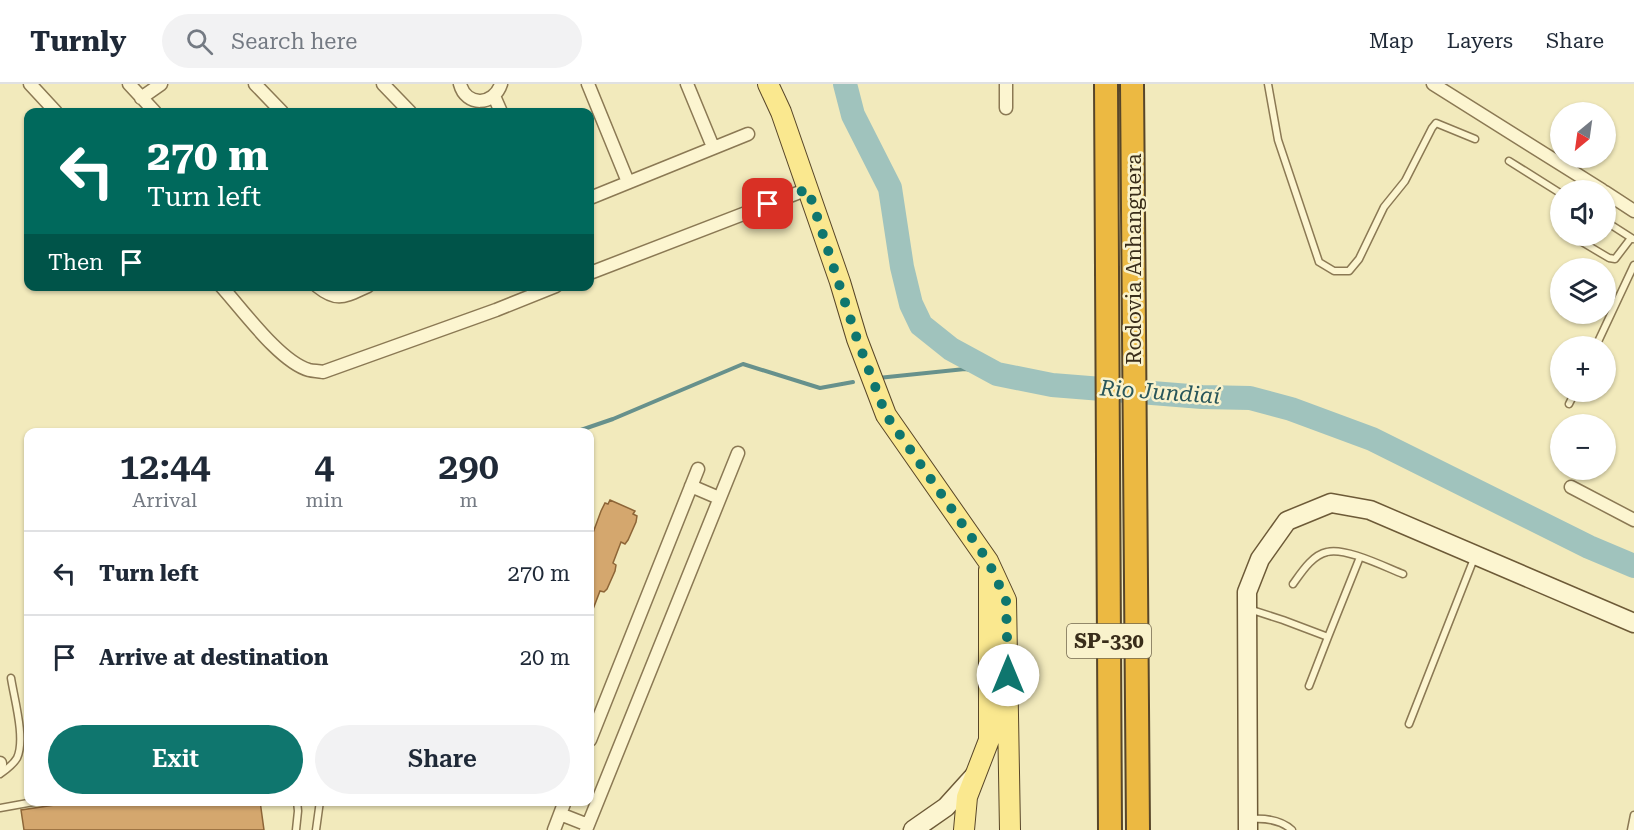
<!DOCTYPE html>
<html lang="en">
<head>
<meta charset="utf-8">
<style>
	body { margin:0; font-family:"Roboto Serif",serif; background:#f2f2f3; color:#1f2937; height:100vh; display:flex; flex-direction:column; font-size:22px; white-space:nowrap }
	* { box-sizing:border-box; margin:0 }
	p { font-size:20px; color:#747a83 }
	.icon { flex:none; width:33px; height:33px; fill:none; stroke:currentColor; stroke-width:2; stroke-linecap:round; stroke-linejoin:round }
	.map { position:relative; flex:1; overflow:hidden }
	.sheet { position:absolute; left:24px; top:344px; width:570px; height:378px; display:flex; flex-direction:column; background:#fff; border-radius:12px; box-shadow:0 2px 4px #0004 }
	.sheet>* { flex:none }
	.hud { position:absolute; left:24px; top:24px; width:570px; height:183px; border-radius:12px; box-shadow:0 2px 4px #0004; background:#00695c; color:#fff; overflow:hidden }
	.needle { width:39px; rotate:209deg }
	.tools { position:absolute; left:1550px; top:18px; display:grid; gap:12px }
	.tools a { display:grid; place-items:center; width:66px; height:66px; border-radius:50%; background:#fff; box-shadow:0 2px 4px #0004; font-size:30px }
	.pin { position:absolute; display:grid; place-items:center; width:51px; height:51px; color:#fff; margin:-26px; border-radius:12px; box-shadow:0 3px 9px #0006 }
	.me { position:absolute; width:66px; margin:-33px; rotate:0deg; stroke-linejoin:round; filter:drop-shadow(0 0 4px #0008) }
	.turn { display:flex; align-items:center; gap:21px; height:126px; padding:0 24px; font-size:27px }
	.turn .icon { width:78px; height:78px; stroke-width:2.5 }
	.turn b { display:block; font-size:42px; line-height:51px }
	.then { display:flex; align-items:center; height:57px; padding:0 24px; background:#0003; gap:12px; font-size:22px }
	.eta { display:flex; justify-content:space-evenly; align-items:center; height:102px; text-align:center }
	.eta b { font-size:36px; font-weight:600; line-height:42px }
	.button { display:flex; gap:12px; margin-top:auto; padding:12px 24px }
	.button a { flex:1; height:69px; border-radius:36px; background:#0f766e; color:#fff; font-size:24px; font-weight:600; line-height:69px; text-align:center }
	.button a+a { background:#f2f2f3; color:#1f2937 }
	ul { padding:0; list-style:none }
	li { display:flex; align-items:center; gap:18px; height:84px; padding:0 24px; border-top:2px solid #e0e1e3 }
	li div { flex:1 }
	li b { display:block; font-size:22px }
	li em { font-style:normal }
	header { display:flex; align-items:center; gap:36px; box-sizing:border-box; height:84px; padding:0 30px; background:#fff; border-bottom:2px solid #e0e1e3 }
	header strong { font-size:28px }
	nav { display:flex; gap:33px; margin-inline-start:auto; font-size:21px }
	.search { width:420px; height:54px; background:#f2f2f3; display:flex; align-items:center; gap:15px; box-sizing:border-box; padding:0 21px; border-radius:33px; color:#747a83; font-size:22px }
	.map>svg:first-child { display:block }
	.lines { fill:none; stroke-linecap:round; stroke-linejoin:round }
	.stream { stroke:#67918c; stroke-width:4 }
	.river { stroke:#a0c3bd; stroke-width:24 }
	.building { fill:#d4a76e; stroke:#8d6537; stroke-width:1.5 }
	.lane-casing { stroke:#8b7954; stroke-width:9 }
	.street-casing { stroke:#8b7954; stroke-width:15 }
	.secondary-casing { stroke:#6d5a37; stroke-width:21 }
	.primary-casing { stroke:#584629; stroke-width:22 }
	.highway-casing { stroke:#584629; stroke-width:26 }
	.lane { stroke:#fcf5d0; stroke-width:6 }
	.street { stroke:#fcf5d0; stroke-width:12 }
	.secondary { stroke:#fcf5d0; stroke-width:18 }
	.primary { stroke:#fae88f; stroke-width:20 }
	.highway { stroke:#ecb942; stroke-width:22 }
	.route { stroke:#0f766e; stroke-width:10; stroke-dasharray:0 18 }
	.labels { text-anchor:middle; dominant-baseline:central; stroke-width:5; stroke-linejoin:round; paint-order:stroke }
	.shield { fill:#f9f2cc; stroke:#73684f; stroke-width:1.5 }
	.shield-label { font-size:20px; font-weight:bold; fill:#392d1a }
	.street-label { font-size:21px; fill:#392d1a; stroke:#f9f2cc }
	.water-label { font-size:22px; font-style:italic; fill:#28565a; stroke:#f9f2cc }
</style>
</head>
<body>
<header>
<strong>Turnly</strong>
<div class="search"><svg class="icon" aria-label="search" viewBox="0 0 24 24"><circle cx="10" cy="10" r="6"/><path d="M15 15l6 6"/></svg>Search here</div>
<nav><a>Map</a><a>Layers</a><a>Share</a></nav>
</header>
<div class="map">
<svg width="1634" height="746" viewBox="0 0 1634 746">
	<rect width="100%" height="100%" fill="#f2eabc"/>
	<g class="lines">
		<path class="stream" d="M 878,294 L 965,285 L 997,290
			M 575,348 L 613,335 L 743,280 L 820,304 L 853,298"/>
		<path class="river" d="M 845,0 L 853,31 L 890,104 L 902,183 L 911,220 L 921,241 L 951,265 L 997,290 L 1052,301 L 1202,313 L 1250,314 L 1291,325 L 1372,355 L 1589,463 L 1634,482"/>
	</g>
	<path class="building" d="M 610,416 L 635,427 L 633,430 L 637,432 L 636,438 L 628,456 L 625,460 L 621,458 L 613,479 L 616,481 L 615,487 L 607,505 L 604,508 L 600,507 L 590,533 L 590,457 L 601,427 L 605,419 L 608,420 Z
		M 82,717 L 260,717 L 264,746 L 24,746 L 21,726 Z"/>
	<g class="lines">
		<defs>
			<path id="lane" d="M 1268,0 L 1278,56 L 1319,178 L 1334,187 L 1349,187 L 1359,175 L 1384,123 L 1405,97 L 1432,44 L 1436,39 L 1475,55
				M 1509,77 L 1560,109
				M 1605,137 L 1633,155
				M 1572,152 L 1609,174 L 1615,175 L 1631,154
				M 1596,262 L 1634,181
				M 1569,320 L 1575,308
				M 1293,500 C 1301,489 1312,471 1327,468 C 1345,463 1385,483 1403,490
				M 1249,525 L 1283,536 L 1328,553 L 1360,473
				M 1309,602 L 1328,553
				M 1409,640 L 1475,472
				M 0,690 C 7,685 13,681 17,674 C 26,655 14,614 11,594
				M 0,724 L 39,717
				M 1251,735 C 1266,734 1281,736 1292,746
				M 296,746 L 298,727 L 297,717
				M 316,746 L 320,717
				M 1631,746 L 1634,731"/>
			<path id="street" d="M 30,0 L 56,28
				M 129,0 L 155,28
				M 255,0 L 282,28
				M 383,0 L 410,28
				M 460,0 C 466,23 494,22 501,0
				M 588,0 L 628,98
				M 687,0 L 713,63
				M 1006,0 L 1006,24
				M 1433,0 L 1602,106
				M 494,12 L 501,28
				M 141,14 L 161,0
				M 1605,108 L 1634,127
				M 590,114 L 748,50
				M 590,189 L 808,105
				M 221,202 C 242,225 280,278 309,286 C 313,287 318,287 323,288 L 496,226 L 556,202
				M 317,202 C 338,219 345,212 368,202
				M 691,402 L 719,414
				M 1571,403 L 1634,436
				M 590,656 L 698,385
				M 0,679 L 0,681
				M 560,730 L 588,741
				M 554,746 L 565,717
				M 586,746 L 738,369"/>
			<path id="secondary" d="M 913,746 L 946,723 L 974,692
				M 1248,746 L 1247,508 L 1260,475 L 1287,437 L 1331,419 L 1370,426 L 1634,539"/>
			<path id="primary" d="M 768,0 L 781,28 L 840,198 L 857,255 L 886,331 L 988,477 L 1006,516 L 1010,746
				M 964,746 L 967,713 L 989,656 L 989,486"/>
			<path id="highway" d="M 1106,0 L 1110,746
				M 1132,0 L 1138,746"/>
		</defs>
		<use href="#lane" class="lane-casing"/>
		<use href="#street" class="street-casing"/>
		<use href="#secondary" class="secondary-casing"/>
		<use href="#primary" class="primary-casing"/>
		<use href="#highway" class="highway-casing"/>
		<use href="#lane" class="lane"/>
		<use href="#street" class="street"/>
		<use href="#secondary" class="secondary"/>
		<use href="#primary" class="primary"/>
		<use href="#highway" class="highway"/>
	</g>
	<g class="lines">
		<path class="route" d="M 768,120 L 808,105 L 857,255 L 886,331 L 988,477 L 1006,516 L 1008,591"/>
	</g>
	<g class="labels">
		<rect class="shield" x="1067" y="540" width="84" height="34" rx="4.5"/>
		<g class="shield-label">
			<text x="1109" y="557">SP-330</text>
		</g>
		<g class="street-label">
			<text transform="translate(1134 175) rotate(-90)">Rodovia Anhanguera</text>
		</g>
		<g class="water-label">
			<text transform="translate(1160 308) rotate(4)">Rio Jundiaí</text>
		</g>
	</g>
</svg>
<div class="tools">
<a><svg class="needle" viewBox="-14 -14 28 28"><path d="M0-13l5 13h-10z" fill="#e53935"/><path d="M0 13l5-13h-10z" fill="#747a83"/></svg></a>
<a><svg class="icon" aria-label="sound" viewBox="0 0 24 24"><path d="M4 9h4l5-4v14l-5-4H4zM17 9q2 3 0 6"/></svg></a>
<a><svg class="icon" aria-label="layers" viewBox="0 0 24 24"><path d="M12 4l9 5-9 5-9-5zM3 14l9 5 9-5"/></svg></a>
<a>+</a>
<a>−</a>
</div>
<div class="pin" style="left:768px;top:120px;background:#d93025"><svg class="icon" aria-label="arrive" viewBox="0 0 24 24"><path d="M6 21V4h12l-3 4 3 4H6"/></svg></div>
<svg class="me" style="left:1008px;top:591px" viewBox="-20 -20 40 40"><circle r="19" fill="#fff"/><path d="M0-13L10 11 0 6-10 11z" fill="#0f766e"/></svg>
<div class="hud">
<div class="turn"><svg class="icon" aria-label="left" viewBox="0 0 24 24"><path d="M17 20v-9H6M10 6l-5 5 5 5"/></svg><div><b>270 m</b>Turn left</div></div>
<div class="then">Then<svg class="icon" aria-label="arrive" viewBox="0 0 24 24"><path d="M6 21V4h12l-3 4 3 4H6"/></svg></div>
</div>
<section class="sheet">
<div class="eta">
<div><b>12:44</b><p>Arrival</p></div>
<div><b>4</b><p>min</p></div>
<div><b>290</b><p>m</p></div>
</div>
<ul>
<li><svg class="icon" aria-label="left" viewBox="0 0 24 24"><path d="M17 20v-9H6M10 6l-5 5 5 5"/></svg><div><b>Turn left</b></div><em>270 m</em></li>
<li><svg class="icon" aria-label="arrive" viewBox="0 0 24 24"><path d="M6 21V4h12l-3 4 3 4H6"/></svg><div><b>Arrive at destination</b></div><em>20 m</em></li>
</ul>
<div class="button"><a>Exit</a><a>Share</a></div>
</section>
</div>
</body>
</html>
